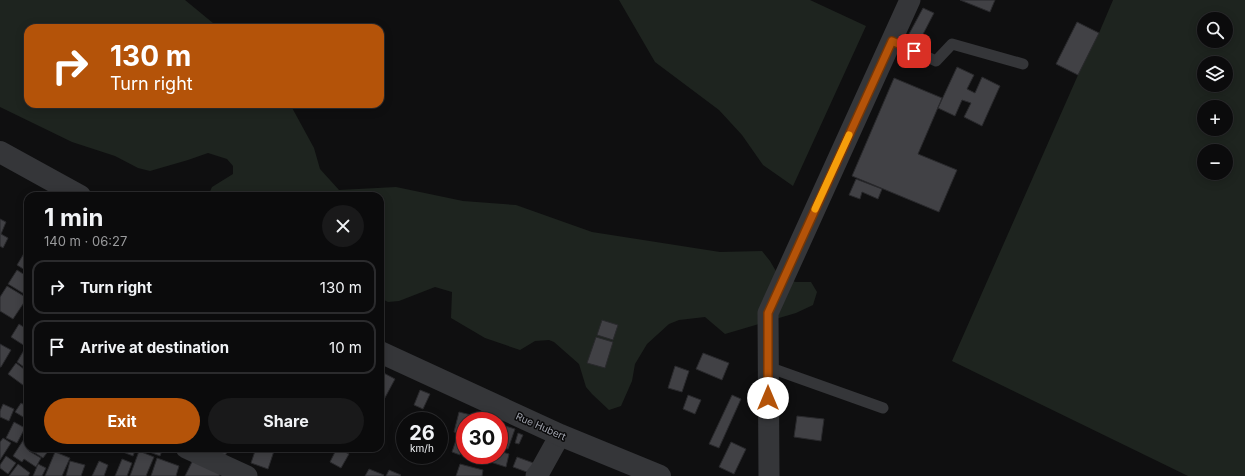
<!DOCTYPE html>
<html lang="en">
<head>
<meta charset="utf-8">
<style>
	body { margin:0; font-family:Inter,sans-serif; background:#19191a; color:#f1f3f6; height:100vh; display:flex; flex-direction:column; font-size:15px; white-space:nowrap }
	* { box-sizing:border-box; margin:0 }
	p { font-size:13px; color:#9a9b9d }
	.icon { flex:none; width:22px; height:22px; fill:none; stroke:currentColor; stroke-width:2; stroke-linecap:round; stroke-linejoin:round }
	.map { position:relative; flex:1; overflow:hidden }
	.sheet { position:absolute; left:24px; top:192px; width:360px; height:260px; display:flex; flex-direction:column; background:#0b0b0c; border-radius:12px; box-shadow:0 2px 10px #0003,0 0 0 1px #2b2b2d }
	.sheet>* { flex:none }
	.top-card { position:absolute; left:24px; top:24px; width:360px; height:84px; border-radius:12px; box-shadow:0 2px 10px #0003,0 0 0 1px #2b2b2d; background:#b45309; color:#fff; overflow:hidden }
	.controls { position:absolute; left:1197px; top:12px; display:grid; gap:8px }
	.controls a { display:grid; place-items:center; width:36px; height:36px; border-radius:50%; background:#0b0b0c; box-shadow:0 2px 10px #0003,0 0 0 1px #2b2b2d; font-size:20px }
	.speed { position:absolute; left:396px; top:412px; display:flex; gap:8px; font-size:20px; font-weight:700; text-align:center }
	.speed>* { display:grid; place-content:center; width:52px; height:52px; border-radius:50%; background:#0b0b0c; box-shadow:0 2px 10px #0003,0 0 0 1px #2b2b2d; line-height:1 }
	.speed small { font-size:10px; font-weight:400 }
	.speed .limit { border:6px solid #d22; background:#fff; color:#111 }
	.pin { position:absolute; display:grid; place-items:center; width:34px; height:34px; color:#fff; margin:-17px; border-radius:8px; box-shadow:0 2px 6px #0006 }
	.me { position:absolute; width:44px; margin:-22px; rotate:0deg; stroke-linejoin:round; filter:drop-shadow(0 0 3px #0008) }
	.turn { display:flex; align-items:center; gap:14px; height:84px; padding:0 20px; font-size:18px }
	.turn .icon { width:52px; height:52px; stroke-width:2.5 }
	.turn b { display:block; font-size:28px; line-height:34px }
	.round { display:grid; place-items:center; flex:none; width:42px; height:42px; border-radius:21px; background:#19191a }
	.overview { display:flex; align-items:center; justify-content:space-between; height:68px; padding:0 20px }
	h1 { font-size:24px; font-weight:700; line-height:30px }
	.primary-button { display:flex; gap:8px; margin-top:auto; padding:8px 20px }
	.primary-button a { flex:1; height:46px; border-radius:24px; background:#b45309; color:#fff; font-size:16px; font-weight:700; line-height:46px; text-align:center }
	.primary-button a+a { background:#19191a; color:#f1f3f6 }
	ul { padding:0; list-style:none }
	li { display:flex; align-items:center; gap:12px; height:54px; margin:0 8px 6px; padding:0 12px; border:2px solid #2b2b2d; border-radius:12px }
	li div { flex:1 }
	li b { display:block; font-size:15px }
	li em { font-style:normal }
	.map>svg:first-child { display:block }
	.green { fill:#1e241f; fill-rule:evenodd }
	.building { fill:#414145; stroke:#29292c }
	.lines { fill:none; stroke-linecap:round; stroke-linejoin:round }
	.service { stroke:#353639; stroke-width:11 }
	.minor { stroke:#353639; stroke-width:21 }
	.tertiary { stroke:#353639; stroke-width:22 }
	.route-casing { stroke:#753606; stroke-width:10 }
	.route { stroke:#b45309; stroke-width:7 }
	.slow { stroke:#f59e0b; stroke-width:7 }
	.labels { text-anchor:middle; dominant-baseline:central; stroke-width:3; stroke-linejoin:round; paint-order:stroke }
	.street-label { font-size:10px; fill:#a2a5af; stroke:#0a0a0b }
</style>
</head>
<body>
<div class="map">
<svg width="1245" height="476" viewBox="0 0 1245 476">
	<rect width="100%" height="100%" fill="#0f0f10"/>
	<path class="green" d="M 0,0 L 185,0 L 219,28 L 28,28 L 28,104 L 290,104 L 314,148 L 320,169 L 339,190 L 396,187 L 463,201 L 516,205 L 592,232 L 720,252 L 762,251 L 770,261 L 780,278 L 796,282 L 811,282 L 817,292 L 813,305 L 796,313 L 725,334 L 705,317 L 679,320 L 669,324 L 647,344 L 635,364 L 632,381 L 621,406 L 609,410 L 592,394 L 586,387 L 579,364 L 554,342 L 549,340 L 535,341 L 520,350 L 485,338 L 451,318 L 452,292 L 435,287 L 399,301 L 388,302 L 380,298 L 380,196 L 208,196 L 212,187 L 233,174 L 233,166 L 227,159 L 208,153 L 188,160 L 150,171 L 138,168 L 115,156 L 72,142 L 0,107 Z
		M 619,0 L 810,0 L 866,26 L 793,186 L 763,165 L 742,135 L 719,110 L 655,62 Z
		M 1113,0 L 1245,0 L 1245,476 L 1188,476 L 952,361 L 1078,75 L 1099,33 ZM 1204,19 L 1226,19 L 1226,41 L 1204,41 ZM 1204,63 L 1226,63 L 1226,85 L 1204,85 ZM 1204,107 L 1226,107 L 1226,129 L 1204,129 ZM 1204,151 L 1226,151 L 1226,173 L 1204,173 Z"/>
	<path class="building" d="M 960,0 L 995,0 L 990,12 Z
		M 923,8 L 934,13 L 920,40 L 909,34 Z
		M 1077,22 L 1099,33 L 1078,75 L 1056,64 Z
		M 957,67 L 974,75 L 967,89 L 975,93 L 982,77 L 1000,86 L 982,126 L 964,117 L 971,103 L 962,100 L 955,116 L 938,108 Z
		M 894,78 L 942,98 L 918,154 L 957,170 L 939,212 L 852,176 Z
		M 856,179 L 882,189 L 878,199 L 862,192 L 860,199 L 849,195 Z
		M 0,219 L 6,222 L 1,234 L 8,238 L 3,248 L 0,246 Z
		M 26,250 L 28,251 L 28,272 L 17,265 Z
		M 17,270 L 28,277 L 28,292 L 26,295 L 8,284 Z
		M 7,286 L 27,298 L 13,319 L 0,311 L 0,297 Z
		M 602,320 L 618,325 L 613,340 L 597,335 Z
		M 19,324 L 28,330 L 28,348 L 11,337 Z
		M 596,337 L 613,342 L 605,368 L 587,363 Z
		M 0,344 L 11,350 L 1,367 L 0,367 Z
		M 24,350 L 28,353 L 28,370 L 17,362 Z
		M 703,353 L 729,363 L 722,380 L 696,369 Z
		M 16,363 L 28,372 L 27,388 L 8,374 Z
		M 675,366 L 689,371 L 682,392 L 668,388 Z
		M 380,371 L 395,379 L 380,407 Z
		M 420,390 L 430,394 L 423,409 L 414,405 Z
		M 688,395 L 701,400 L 695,414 L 683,409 Z
		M 732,395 L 741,399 L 719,448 L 709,444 Z
		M 21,403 L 28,407 L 28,420 L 15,412 Z
		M 3,404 L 14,409 L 9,421 L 0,417 L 0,411 Z
		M 459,412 L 471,415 L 469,421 L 465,421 L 465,435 L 454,432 Z
		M 797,416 L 824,419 L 821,441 L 794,437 Z
		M 14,422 L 25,428 L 17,443 L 6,438 Z
		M 499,424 L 515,429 L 508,449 L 499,446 Z
		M 518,433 L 523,435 L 519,444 L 515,443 Z
		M 26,436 L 28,437 L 28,448 L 31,448 L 29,451 L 41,458 L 36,467 L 24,459 L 22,462 L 13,456 Z
		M 457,437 L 465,439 L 460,455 L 452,452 Z
		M 3,438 L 11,443 L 0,460 L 0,442 Z
		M 439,442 L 444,444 L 441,455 L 439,454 Z
		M 731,442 L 746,449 L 734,474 L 719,467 Z
		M 34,448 L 46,448 L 49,450 L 43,458 L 32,451 Z
		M 124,448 L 136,448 L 133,456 L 123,452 Z
		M 139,448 L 163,448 L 160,456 Z
		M 216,448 L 229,448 L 225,456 L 214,451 Z
		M 256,448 L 275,448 L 268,469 L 251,463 Z
		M 337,448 L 349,454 L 341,468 L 330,462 Z
		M 139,451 L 154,457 L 146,476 L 130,476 Z
		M 499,451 L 509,454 L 506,467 L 487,461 L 489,455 L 499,455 Z
		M 55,452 L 70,458 L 62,476 L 45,476 Z
		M 6,456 L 16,463 L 8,474 L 0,468 L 0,465 Z
		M 517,457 L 539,465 L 535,475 L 513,467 Z
		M 157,458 L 179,466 L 176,476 L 151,476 Z
		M 122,459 L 132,463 L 127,476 L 115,476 Z
		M 193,460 L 221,472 L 219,476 L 185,476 Z
		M 70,461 L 85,465 L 81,476 L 66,476 Z
		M 99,461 L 108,465 L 104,476 L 92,476 Z
		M 18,464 L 30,473 L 28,476 L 9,476 Z
		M 38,464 L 46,468 L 42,476 L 33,476 Z
		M 460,464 L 483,470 L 482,476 L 456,476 Z
		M 369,469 L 384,475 L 383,476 L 365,476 Z
		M 389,470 L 401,475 L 400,476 L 386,476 Z"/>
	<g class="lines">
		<path class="service" d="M 892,41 L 936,61 L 952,44 L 1023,64
			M 768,367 L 883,408"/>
		<path class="minor" d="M 186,448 L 247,476
			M 536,476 L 540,471 L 560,435
			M 769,476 L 768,313 L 910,0"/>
		<path class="tertiary" d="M 0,152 L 80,196
			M 380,352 L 560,435 L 660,476"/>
	</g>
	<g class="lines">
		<defs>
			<path id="route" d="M 768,398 L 768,313 L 892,41 L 914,51"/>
		</defs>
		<use href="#route" class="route-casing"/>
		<use href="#route" class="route"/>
		<path class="slow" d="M 815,209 L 849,135"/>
	</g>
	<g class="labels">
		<g class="street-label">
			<text transform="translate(541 426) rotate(24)">Rue Hubert</text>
		</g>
	</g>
</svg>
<div class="controls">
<a><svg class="icon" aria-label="search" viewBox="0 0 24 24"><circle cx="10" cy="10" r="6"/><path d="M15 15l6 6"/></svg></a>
<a><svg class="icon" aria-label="layers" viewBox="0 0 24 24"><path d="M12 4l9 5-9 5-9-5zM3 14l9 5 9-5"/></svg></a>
<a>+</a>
<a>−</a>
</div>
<div class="speed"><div>26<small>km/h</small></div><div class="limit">30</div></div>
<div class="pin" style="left:914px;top:51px;background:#d93025"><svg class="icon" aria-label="arrive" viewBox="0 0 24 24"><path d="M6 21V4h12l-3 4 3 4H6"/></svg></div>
<svg class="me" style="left:768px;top:398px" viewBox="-20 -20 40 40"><circle r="19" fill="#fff"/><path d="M0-13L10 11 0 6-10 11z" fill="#b45309"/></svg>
<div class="top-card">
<div class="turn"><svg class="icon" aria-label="right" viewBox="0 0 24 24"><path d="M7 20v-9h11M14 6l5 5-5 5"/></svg><div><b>130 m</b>Turn right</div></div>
</div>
<section class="sheet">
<div class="overview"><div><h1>1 min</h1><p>140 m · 06:27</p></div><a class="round"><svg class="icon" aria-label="close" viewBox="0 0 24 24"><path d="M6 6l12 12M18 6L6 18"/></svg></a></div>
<ul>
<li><svg class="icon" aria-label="right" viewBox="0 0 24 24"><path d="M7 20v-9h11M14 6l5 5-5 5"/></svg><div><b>Turn right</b></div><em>130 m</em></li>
<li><svg class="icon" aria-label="arrive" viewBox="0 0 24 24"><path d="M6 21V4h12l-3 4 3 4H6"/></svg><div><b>Arrive at destination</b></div><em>10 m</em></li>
</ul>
<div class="primary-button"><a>Exit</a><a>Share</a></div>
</section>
</div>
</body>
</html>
